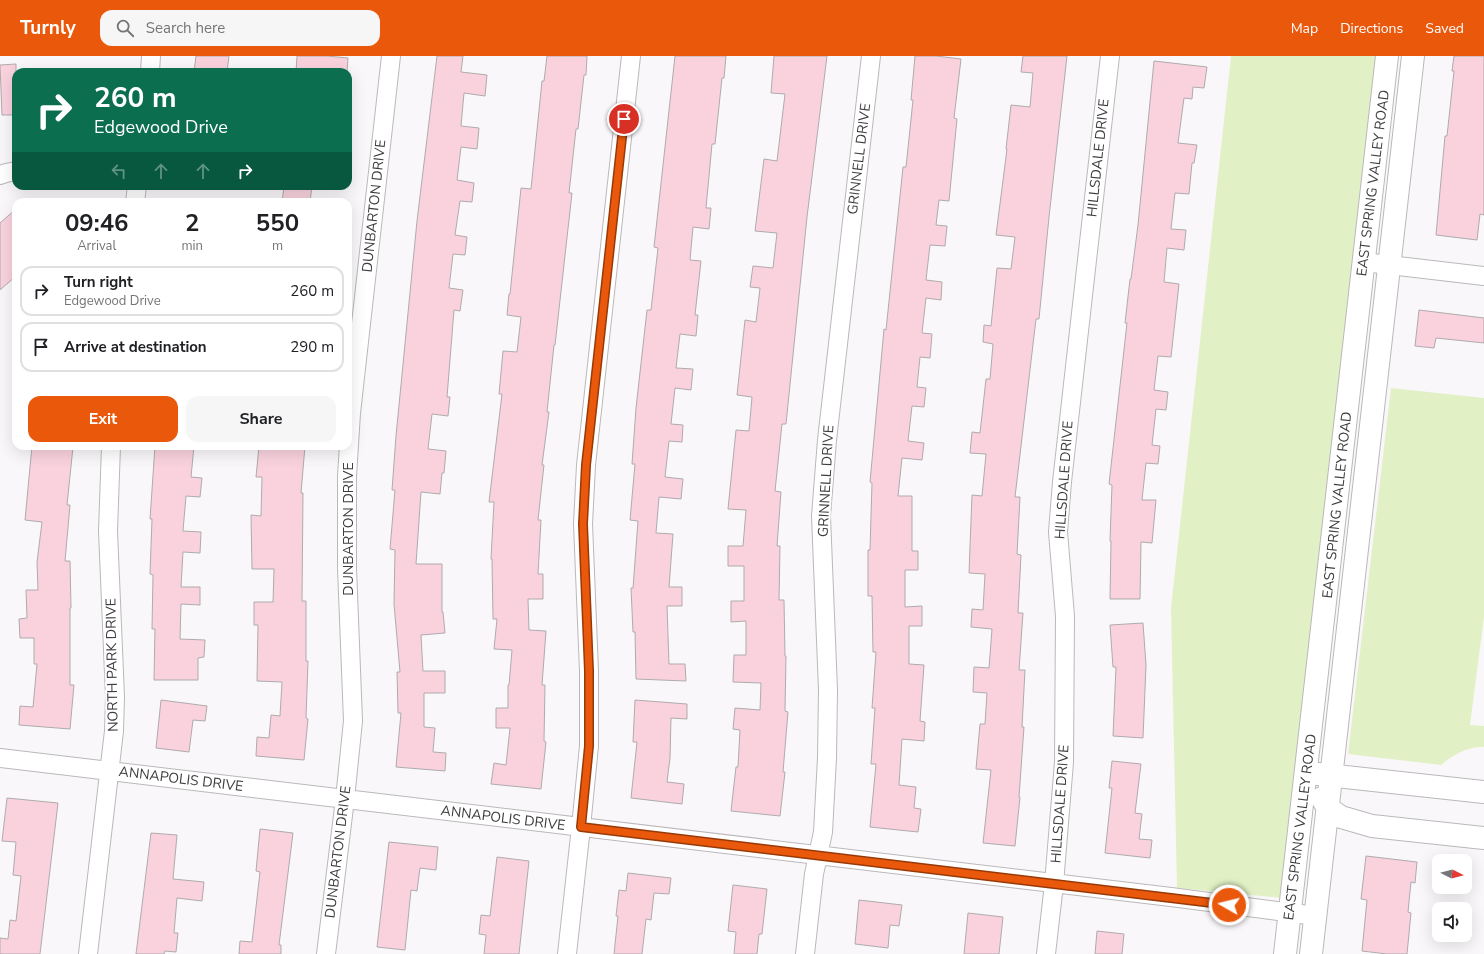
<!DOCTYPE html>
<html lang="en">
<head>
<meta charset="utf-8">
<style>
	body { margin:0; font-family:"Nunito Sans",sans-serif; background:#f6f6f6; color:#202124; height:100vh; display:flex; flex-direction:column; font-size:15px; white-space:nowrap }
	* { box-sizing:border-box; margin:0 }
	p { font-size:13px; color:#757577 }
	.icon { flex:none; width:22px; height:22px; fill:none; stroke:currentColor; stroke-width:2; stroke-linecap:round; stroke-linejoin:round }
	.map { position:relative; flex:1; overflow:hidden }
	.sheet { position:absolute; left:12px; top:142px; width:340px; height:252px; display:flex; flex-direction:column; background:#fff; border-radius:12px; box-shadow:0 4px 16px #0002 }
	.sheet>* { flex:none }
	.top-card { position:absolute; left:12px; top:12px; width:340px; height:122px; border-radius:12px; box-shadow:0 4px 16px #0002; background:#0b6e4f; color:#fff; overflow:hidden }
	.needle { width:26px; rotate:96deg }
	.fabs { position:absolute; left:1432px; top:798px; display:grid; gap:8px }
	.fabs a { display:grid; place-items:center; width:40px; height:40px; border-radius:8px; background:#fff; box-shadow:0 4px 16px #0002; font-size:20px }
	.pin { position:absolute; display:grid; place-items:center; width:34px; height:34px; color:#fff; margin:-17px; border:2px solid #fff; border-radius:50%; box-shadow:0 1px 4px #0007 }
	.me { position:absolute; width:44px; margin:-22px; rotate:278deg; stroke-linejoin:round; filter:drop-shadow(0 0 3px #0008) }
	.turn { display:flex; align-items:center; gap:14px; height:84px; padding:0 16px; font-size:18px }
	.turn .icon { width:52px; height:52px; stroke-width:2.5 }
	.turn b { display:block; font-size:28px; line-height:34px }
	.lanes { display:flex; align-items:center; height:38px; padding:0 16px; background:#0003; justify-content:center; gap:20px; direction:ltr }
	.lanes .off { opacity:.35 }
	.eta { display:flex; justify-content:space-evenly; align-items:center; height:68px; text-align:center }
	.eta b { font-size:24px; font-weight:700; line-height:28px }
	.cta { display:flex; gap:8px; margin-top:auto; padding:8px 16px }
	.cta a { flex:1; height:46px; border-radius:12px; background:#ea580c; color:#fff; font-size:16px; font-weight:700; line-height:46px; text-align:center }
	.cta a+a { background:#f6f6f6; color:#202124 }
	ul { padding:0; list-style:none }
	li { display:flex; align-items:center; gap:12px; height:50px; margin:0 8px 6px; padding:0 8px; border:2px solid #e0e0e0; border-radius:12px }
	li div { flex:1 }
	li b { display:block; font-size:15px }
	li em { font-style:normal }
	header { display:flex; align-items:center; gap:24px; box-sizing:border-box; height:56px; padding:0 20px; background:#ea580c; color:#fff }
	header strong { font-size:19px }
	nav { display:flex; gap:22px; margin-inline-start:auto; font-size:14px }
	.search { width:280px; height:36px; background:#f6f6f6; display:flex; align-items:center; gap:10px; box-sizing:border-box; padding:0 14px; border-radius:12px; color:#757577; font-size:15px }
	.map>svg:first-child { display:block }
	.green { fill:#e1f1c5 }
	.building { fill:#f9d2de; stroke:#afabac }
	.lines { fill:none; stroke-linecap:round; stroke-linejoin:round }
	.minor-casing { stroke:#bab8bb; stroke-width:20 }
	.tertiary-casing { stroke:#bab8bb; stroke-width:24 }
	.minor { stroke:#fff; stroke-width:18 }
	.tertiary { stroke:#fff; stroke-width:22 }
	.route-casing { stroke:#983908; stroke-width:10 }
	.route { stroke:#ea580c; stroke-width:7 }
	.labels { text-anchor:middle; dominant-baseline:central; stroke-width:4; stroke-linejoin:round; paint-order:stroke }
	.street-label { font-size:14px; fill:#3c3b3d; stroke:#fff }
</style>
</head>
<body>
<header>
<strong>Turnly</strong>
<div class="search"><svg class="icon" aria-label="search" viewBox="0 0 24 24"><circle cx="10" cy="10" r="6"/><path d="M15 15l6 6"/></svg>Search here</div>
<nav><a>Map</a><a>Directions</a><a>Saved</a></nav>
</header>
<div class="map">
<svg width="1484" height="898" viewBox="0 0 1484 898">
	<rect width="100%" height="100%" fill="#faf7fb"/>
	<path class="green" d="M 1231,0 L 1379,0 L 1284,842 L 1177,832 L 1171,552 Z
		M 1391,332 L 1484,342 L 1484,561 L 1470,669 L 1484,670 L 1484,691 C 1467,690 1453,699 1441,709 L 1348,698 Z"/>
	<path class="building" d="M 196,0 L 229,0 L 227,16 L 194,16 Z
		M 297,0 L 327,0 L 348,2 L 347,16 L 296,16 Z
		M 437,0 L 463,0 L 461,16 L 487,19 L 485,40 L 464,37 L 461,70 L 479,72 L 477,93 L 461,91 L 457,124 L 474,127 L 472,146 L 460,145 L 455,179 L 467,181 L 465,199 L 453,198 L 449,232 L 463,234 L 460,255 L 454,254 L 447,341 L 450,341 L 448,360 L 432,358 L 428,393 L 446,395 L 444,417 L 442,417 L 440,438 L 421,436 L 416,508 L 442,508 L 442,556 L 443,556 L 445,577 L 421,579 L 423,615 L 445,615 L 445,637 L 424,637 L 424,671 L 435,672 L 433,696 L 446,697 L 445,715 L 396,711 L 401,657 L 398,657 L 397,616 L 400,616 L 394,548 L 395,494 L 390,493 L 395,434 L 392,434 L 396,380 L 417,165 Z
		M 547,0 L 587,0 L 586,19 L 584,19 L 578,73 L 576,73 L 569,137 L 572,137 L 555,289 L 554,289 L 547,356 L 549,356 L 542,409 L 544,409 L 538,464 L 541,464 L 538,518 L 543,518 L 543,543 L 528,543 L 529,574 L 546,575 L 542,629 L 545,629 L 544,685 L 546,686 L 541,733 L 491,728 L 494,707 L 506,709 L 510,672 L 496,672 L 496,652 L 508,652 L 508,629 L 509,629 L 512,594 L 494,593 L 497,563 L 493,563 L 492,503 L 491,503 L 494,446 L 489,446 L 502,338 L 499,338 L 503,295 L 517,296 L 521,261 L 507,259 L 509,238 L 510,238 L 521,132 L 531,133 L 542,25 L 544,25 Z
		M 675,0 L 726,0 L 724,22 L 722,22 L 715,88 L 712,88 L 706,152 L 711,152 L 709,173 L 693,171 L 690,204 L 701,205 L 695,259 L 698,259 L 696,280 L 680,278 L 676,312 L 693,313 L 691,334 L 675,332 L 671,368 L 683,369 L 682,386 L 669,385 L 665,421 L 683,423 L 681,443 L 659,441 L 656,477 L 673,478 L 669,531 L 682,531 L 682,550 L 667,550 L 669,608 L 685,608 L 686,625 L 636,623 L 635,576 L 633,576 L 631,532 L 633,532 L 638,465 L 630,464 L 635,408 L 632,408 L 636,352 L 647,254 L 651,254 L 658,192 L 654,191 Z
		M 774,0 L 827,0 L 807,161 L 786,368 L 782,368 L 775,435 L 781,436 L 777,490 L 780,490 L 779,544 L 784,544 L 785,600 L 786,600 L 785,655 L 788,656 L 783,716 L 785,716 L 780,760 L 731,755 L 736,711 L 738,711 L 740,674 L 733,673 L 735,652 L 760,654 L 761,627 L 733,626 L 734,599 L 746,599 L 746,565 L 731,566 L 731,545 L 744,545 L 744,510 L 728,510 L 728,490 L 743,490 L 746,454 L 728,453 L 736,374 L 749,375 L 752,341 L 737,339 L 745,264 L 756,266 L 760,232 L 750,231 L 753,210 L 773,212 L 777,177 L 755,175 L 764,103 L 777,105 L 785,38 L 771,37 Z
		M 915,0 L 936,0 L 961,3 L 954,62 L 957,63 L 949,145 L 939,144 L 936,169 L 947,170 L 945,190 L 930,189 L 926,224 L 942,226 L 941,244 L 926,242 L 922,277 L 932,278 L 930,302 L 920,301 L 917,331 L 926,332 L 924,351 L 912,350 L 908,385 L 924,387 L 922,404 L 902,402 L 898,440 L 912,440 L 912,495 L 918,495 L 918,514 L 905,514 L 905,551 L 922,550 L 922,570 L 909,570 L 909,608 L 924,609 L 920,665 L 925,666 L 924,685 L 902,683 L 899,729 L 916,731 L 914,752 L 921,753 L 918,776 L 870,771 L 876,708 L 871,708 L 875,652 L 872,652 L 876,596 L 873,596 L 872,540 L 868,540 L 868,494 L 870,494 L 872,427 L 870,426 L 884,273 L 886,274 L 903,111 L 906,111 L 913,44 L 911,44 Z
		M 1023,0 L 1067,0 L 1049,161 L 1039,263 L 1036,263 L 1015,441 L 1020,441 L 1017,498 L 1021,499 L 1018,557 L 1023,557 L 1019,614 L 1025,614 L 1022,671 L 1024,671 L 1019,741 L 1020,741 L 1015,790 L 983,787 L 991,714 L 976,713 L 980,668 L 985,668 L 987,637 L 973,636 L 974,611 L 989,612 L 992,573 L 971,571 L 972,553 L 983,554 L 985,518 L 969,517 L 972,439 L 982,440 L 986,398 L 970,397 L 972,376 L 980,377 L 986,323 L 990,323 L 993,288 L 983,286 L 984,269 L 991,270 L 997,212 L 1011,213 L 1015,181 L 996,179 L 1007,93 L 1006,93 L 1011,49 L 1030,51 L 1033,17 L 1021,16 Z
		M 1454,0 L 1484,0 L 1484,159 L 1480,158 L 1477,184 L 1436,179 L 1445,80 L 1447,80 L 1454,15 L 1452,15 Z
		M 1154,5 L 1207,11 L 1204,32 L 1193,31 L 1192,43 L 1184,42 L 1178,87 L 1197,89 L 1194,107 L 1192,107 L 1189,138 L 1175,137 L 1171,173 L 1186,174 L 1184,194 L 1167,192 L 1164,226 L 1179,228 L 1171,301 L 1158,300 L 1154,334 L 1168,336 L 1166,354 L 1156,353 L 1152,389 L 1160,390 L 1158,408 L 1146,407 L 1142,444 L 1156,444 L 1152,487 L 1141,486 L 1140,543 L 1110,543 L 1111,485 L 1110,485 L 1112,429 L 1109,428 L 1127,267 L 1125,267 L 1130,223 L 1131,223 L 1138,169 Z
		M 16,8 L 16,59 L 2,59 L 0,9 Z
		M 284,130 L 312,130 L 310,146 L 282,146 Z
		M 16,153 L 16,220 L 0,234 L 0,167 Z
		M 1419,254 L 1484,262 L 1484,287 L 1436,282 L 1434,292 L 1415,290 Z
		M 32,390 L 73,391 L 67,449 L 70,449 L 65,505 L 70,505 L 71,552 L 70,552 L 70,629 L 74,629 L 70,673 L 19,669 L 20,650 L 33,651 L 37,608 L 34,608 L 34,582 L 20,582 L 19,563 L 27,562 L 26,534 L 38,534 L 37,506 L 42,466 L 25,464 Z
		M 155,390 L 194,390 L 191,421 L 202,422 L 200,441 L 186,440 L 183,475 L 201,476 L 200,497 L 183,496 L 181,531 L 200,531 L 200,549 L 181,548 L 180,583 L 205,584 L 204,601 L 198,602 L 198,624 L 154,624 L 155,573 L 152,573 L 153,519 L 150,518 L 152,463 L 150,463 Z
		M 259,390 L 305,390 L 301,437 L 303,437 L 302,545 L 306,545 L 306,605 L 308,605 L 306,662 L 308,663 L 304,704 L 256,700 L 257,681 L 269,682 L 271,659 L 280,660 L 282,626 L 257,625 L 258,569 L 254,569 L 254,546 L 273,546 L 274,513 L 252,513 L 251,459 L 261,460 L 262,421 L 256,421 Z
		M 1143,567 L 1146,609 L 1143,682 L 1113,680 L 1116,611 L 1113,611 L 1110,569 Z
		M 161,644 L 207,650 L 205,665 L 193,664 L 189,696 L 156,692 Z
		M 635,644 L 687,648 L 687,663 L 671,662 L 670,702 L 667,726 L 684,728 L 682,748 L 631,742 L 637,686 L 633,686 Z
		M 1112,705 L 1141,708 L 1135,757 L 1142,758 L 1139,783 L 1152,784 L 1150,802 L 1105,797 L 1112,732 L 1109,732 Z
		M 7,742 L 58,747 L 40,898 L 0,898 L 0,882 L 8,883 L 10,864 L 16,865 L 21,820 L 13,819 L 16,786 L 2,785 Z
		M 260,773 L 293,777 L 279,889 L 281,889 L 281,898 L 239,898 L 240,885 L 252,886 L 260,816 L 256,815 Z
		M 151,777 L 177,779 L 173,823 L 204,826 L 202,845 L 177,842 L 174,877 L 178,877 L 176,896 L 165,895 L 164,898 L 136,898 Z
		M 389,786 L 438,791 L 436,814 L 420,812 L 417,835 L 411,834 L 405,894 L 377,891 Z
		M 1366,800 L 1417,806 L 1415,827 L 1411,826 L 1408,856 L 1411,857 L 1407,898 L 1387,898 L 1362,895 L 1367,844 L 1361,843 Z
		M 497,801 L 529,805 L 519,898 L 484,898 L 486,879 L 479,878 L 481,859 L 490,860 Z
		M 628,817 L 671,822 L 669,838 L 654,837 L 651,864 L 646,863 L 642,898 L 614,898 L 618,860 L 616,860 L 619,834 L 626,835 Z
		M 733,829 L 767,833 L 762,878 L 759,878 L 757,898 L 734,898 L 736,876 L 728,875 Z
		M 859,844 L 902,849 L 899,870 L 890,869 L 888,892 L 855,888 Z
		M 968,857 L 1003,861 L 999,898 L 964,898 Z
		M 1097,875 L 1124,878 L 1122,898 L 1095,898 Z"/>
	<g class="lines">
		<defs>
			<path id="minor" d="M 150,16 L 151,0
				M 0,119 L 6,117 L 16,115
				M 135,146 L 137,130
				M 1364,206 L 1484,220
				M 0,702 L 1171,841 L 1316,860
				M 88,898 L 114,675 L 115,641 L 108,475 L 111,390
				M 326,898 L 345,743 L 353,665 L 347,512 L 347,420 L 351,357 L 391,0
				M 567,898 L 581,771 L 589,690 L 589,615 L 583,468 L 586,409 L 631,0
				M 805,898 L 814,818 L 823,776 L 827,702 L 828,634 L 821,460 L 827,384 L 871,0
				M 1046,898 L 1054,828 L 1064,706 L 1065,560 L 1058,476 L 1062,426 L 1110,0"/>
			<path id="tertiary" d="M 1318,718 L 1484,736
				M 1322,742 L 1328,752 L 1341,761 L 1372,770 L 1484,782
				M 1285,898 L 1387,0
				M 1311,898 L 1413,0"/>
		</defs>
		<use href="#minor" class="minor-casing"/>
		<use href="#tertiary" class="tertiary-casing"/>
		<use href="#minor" class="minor"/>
		<use href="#tertiary" class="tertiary"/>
	</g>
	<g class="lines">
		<defs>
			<path id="route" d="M 624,63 L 586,409 L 583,468 L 589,615 L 589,690 L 581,771 L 1229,849"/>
		</defs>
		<use href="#route" class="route-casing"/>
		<use href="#route" class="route"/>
	</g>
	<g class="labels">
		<g class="street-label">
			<text transform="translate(1098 102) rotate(-84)">HILLSDALE DRIVE</text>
			<text transform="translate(859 103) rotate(-83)">GRINNELL DRIVE</text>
			<text transform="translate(1373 127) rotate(-83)">EAST SPRING VALLEY ROAD</text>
			<text transform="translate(374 150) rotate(-84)">DUNBARTON DRIVE</text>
			<text transform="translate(1064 424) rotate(-86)">HILLSDALE DRIVE</text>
			<text transform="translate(826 425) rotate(-87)">GRINNELL DRIVE</text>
			<text transform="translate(1337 449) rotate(-84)">EAST SPRING VALLEY ROAD</text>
			<text transform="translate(348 473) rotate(-90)">DUNBARTON DRIVE</text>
			<text transform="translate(112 609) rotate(-91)">NORTH PARK DRIVE</text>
			<text transform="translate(181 723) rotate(7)">ANNAPOLIS DRIVE</text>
			<text transform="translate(1060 748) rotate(-86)">HILLSDALE DRIVE</text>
			<text transform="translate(503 762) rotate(7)">ANNAPOLIS DRIVE</text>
			<text transform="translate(1300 771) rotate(-83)">EAST SPRING VALLEY ROAD</text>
			<text transform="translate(338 796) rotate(-83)">DUNBARTON DRIVE</text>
		</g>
	</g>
</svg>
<div class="fabs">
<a><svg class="needle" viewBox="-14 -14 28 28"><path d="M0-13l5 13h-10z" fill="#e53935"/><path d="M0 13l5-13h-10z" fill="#757577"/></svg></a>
<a><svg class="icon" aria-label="sound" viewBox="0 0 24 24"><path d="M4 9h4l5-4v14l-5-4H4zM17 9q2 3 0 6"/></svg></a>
</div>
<div class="pin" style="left:624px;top:63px;background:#d93025"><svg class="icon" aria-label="arrive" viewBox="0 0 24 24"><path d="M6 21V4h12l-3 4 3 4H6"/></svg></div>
<svg class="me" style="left:1229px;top:849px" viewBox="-20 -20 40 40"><circle r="17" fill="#ea580c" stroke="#fff" stroke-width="3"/><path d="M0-11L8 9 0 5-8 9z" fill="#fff"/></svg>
<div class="top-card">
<div class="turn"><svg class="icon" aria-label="right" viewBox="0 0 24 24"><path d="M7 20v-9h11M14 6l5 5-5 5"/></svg><div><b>260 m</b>Edgewood Drive</div></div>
<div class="lanes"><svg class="icon off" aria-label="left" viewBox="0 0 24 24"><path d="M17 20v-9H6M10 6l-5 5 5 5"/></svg><svg class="icon off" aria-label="ahead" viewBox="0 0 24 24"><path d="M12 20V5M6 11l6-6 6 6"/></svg><svg class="icon off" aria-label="ahead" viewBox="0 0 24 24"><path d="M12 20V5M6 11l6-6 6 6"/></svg><svg class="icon" aria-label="right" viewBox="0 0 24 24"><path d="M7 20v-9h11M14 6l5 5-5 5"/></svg></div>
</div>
<section class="sheet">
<div class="eta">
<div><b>09:46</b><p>Arrival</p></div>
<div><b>2</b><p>min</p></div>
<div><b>550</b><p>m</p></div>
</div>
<ul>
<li><svg class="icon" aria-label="right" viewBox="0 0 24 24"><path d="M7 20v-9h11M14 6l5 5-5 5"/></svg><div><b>Turn right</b><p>Edgewood Drive</p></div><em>260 m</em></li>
<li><svg class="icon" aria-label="arrive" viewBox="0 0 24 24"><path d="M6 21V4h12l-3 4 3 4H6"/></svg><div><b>Arrive at destination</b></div><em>290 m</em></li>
</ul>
<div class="cta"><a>Exit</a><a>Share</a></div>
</section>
</div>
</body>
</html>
